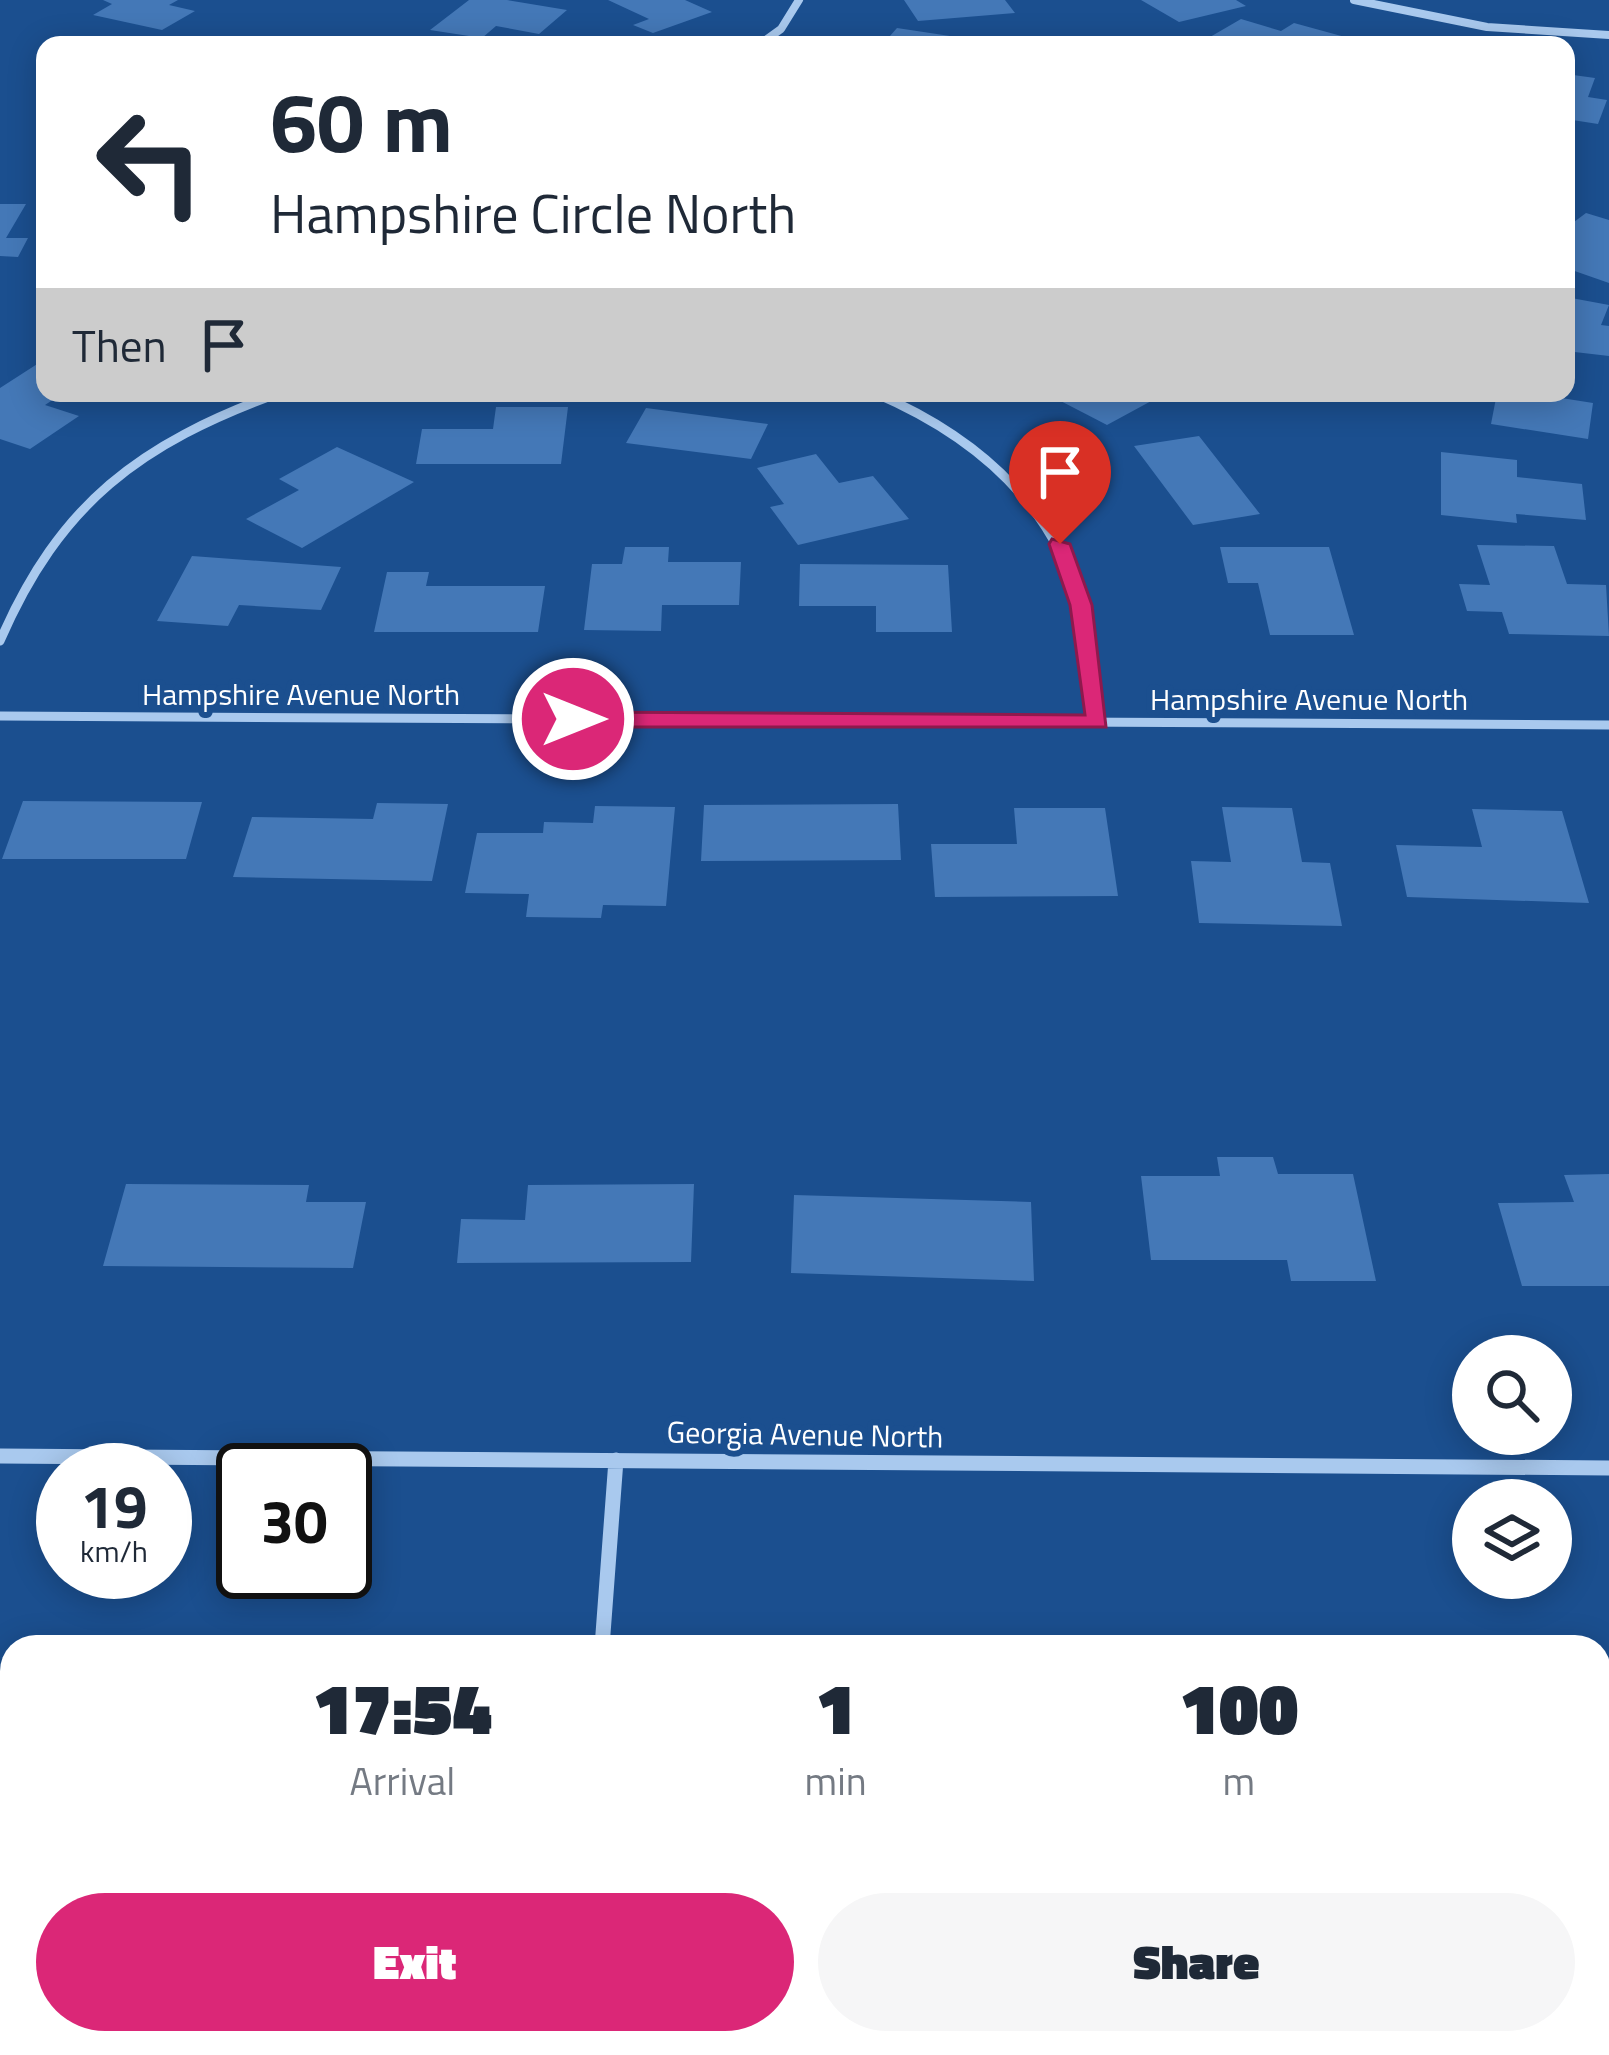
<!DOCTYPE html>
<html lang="en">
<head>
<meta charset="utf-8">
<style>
	body { margin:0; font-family:"Titillium Web",sans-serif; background:#f6f6f7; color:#1f2937; height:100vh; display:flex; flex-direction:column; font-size:45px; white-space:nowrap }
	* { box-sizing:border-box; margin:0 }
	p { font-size:39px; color:#747a83 }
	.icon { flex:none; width:66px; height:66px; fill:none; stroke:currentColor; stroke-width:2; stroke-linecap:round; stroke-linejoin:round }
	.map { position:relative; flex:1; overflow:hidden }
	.panel { position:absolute; left:0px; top:1635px; width:1611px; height:420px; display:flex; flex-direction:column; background:#fff; border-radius:36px 36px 0 0; box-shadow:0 6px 30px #0003 }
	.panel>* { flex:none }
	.banner { position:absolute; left:36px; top:36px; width:1539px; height:366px; border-radius:24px; box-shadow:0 6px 30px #0003; background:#fff; color:#1f2937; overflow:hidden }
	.buttons { position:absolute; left:1452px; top:1335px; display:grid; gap:24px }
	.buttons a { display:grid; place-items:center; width:120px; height:120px; border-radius:50%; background:#fff; box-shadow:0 6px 30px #0003; font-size:60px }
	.speed { position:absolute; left:36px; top:1443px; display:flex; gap:24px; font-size:60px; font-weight:700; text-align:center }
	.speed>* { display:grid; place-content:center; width:156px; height:156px; border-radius:50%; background:#fff; box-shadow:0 6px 30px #0003; line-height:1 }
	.speed small { font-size:30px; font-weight:400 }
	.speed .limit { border:6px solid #111; border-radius:18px; background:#fff; color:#111 }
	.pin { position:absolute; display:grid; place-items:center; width:102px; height:102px; color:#fff; margin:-123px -51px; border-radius:50% 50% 50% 0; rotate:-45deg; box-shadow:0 0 12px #0007 }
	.pin .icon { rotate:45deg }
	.me { position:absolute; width:132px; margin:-66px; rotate:90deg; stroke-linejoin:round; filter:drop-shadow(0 0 9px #0008) }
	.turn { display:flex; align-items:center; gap:42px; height:252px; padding:0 36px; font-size:54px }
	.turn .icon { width:156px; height:156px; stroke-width:2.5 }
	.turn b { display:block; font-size:84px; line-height:102px }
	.then { display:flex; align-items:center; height:114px; padding:0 36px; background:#0003; gap:24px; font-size:45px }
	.eta { display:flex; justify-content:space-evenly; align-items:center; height:204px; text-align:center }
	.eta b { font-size:72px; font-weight:800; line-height:84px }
	.cta { display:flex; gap:24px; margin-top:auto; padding:24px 36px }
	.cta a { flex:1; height:138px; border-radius:72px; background:#db2777; color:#fff; font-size:48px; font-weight:800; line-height:138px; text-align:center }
	.cta a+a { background:#f6f6f7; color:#1f2937 }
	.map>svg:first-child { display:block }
	.building { fill:#4478b7 }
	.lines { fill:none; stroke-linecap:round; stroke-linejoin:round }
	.minor-far2 { stroke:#a9c9ee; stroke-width:8 }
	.minor-far1 { stroke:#a9c9ee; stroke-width:9 }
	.minor { stroke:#a9c9ee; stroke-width:15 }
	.route { fill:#db2777; stroke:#8e194d; stroke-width:3 }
	.labels { text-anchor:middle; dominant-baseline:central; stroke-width:12; stroke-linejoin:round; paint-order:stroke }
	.street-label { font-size:30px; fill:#fff; stroke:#1b4f8f }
</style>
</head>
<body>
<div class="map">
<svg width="1609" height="2055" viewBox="0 0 1609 2055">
	<rect width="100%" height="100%" fill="#1b4f8f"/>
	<path class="building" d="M 103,0 L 178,0 L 169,5 L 195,11 L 162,30 L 93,15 L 112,4 Z
		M 469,0 L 507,0 L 567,10 L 539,34 L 496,26 L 482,38 L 430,30 Z
		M 608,0 L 685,0 L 712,12 L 653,33 L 633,25 L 649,19 Z
		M 904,0 L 1005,0 L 1015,13 L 918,21 Z
		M 1141,0 L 1236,0 L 1246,6 L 1179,22 Z
		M 1241,19 L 1281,31 L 1294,23 L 1345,37 L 1333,45 L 1237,45 L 1210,37 Z
		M 897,28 L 983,41 L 882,45 Z
		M 147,37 L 143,45 L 92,45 L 96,38 Z
		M 1566,74 L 1595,78 L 1588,97 L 1607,100 L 1598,124 L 1566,119 Z
		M 0,204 L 26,204 L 6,238 L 28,238 L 18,257 L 0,256 Z
		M 1586,213 L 1609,220 L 1609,283 L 1566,268 L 1566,228 Z
		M 1566,297 L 1609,305 L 1601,325 L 1609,326 L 1609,356 L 1566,351 Z
		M 45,359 L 45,393 L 63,393 L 45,405 L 79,416 L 30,449 L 0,439 L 0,388 Z
		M 1058,393 L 1166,393 L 1107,425 L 1051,396 Z
		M 1497,393 L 1556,393 L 1555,397 L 1593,403 L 1588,439 L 1491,424 Z
		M 496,407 L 568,407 L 561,464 L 416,464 L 422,429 L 493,429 Z
		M 646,408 L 768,424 L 751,459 L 626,443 Z
		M 1199,436 L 1260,514 L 1193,525 L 1134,446 Z
		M 337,447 L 414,482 L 302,548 L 246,519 L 299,490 L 279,479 Z
		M 1441,452 L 1517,460 L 1517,477 L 1582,484 L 1586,520 L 1516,514 L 1517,523 L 1441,515 Z
		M 816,454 L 839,483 L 873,476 L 909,519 L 798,545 L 770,507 L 784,504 L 757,468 Z
		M 1477,545 L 1554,546 L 1567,584 L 1606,585 L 1609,636 L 1509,634 L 1502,612 L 1467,611 L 1459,584 L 1490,585 Z
		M 625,547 L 669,547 L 668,562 L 741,562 L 739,605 L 662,605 L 661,631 L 584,630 L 592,564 L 622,564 Z
		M 1220,547 L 1329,547 L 1354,635 L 1270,635 L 1258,583 L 1228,583 Z
		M 192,556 L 341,567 L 321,610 L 239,605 L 228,626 L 157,621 Z
		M 800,564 L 948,565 L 952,632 L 876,632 L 876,606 L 799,606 Z
		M 387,572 L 429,572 L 426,586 L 545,586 L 538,632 L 374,632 Z
		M 23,801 L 202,802 L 186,859 L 2,859 Z
		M 377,803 L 448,804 L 432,881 L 233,877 L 252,817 L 373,819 Z
		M 898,804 L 901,860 L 701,861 L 704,805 Z
		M 595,806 L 675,807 L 666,906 L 603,905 L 601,918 L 526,917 L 529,894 L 465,893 L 477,833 L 543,833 L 544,822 L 593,823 Z
		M 1222,807 L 1292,808 L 1302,862 L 1330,863 L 1342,926 L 1199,923 L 1191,861 L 1231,862 Z
		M 1014,808 L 1105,808 L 1118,896 L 935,897 L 931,844 L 1017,844 Z
		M 1472,809 L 1562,811 L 1589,903 L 1407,897 L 1396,845 L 1482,847 Z
		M 1217,1157 L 1273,1157 L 1278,1174 L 1353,1174 L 1376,1281 L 1291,1281 L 1287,1260 L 1151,1260 L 1141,1176 L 1220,1176 Z
		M 1609,1174 L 1609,1286 L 1522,1286 L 1498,1203 L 1574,1202 L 1564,1175 Z
		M 126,1184 L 309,1185 L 306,1202 L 366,1202 L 353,1268 L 103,1266 Z
		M 694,1184 L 691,1262 L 457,1263 L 461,1219 L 525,1220 L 528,1185 Z
		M 794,1195 L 1031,1202 L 1034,1281 L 791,1273 Z
		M 1431,1637 L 1553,1641 L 1555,1647 L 1432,1647 Z"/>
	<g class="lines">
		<path class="minor-far2" d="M 1354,0 L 1487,27 L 1609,35
			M 294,43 L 304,45
			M 759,45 L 781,29 L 799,0"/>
		<path class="minor-far1" d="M 875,393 C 971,434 1050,500 1080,603 C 1091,642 1092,683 1098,722
			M 0,641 C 60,503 139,444 279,393
			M 0,716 L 1609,725"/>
		<path class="minor" d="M 0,1456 L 1609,1468
			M 602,1647 L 616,1460
			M 570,2055 L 571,2043"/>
	</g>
	<path class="route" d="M 1052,539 L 1070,544 L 1092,605 L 1106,727 L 573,727 L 561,719 L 573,712 L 1085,715 L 1070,605 L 1049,544 Z"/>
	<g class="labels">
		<g class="street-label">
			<text x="301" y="694">Hampshire Avenue North</text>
			<text x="1309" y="699">Hampshire Avenue North</text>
			<text transform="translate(805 1434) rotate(1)">Georgia Avenue North</text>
		</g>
	</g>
</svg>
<div class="buttons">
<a><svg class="icon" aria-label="search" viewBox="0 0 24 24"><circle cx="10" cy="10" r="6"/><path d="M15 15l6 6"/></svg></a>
<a><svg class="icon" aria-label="layers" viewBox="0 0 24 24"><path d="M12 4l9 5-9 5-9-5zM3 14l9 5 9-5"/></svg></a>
</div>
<div class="speed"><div>19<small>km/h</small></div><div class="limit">30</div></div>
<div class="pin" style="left:1060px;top:544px;background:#d93025"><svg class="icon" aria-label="arrive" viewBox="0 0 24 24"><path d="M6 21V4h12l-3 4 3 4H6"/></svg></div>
<svg class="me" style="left:573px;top:719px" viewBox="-20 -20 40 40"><circle r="17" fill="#db2777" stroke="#fff" stroke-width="3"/><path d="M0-11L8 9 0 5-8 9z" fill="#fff"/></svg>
<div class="banner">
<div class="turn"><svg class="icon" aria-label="left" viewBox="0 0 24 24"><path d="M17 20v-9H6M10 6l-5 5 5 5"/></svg><div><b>60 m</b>Hampshire Circle North</div></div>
<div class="then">Then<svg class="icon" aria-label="arrive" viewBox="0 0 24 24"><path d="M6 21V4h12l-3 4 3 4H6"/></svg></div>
</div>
<section class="panel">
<div class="eta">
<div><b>17:54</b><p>Arrival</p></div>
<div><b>1</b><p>min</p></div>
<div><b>100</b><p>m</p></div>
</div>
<div class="cta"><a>Exit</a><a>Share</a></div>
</section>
</div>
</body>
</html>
